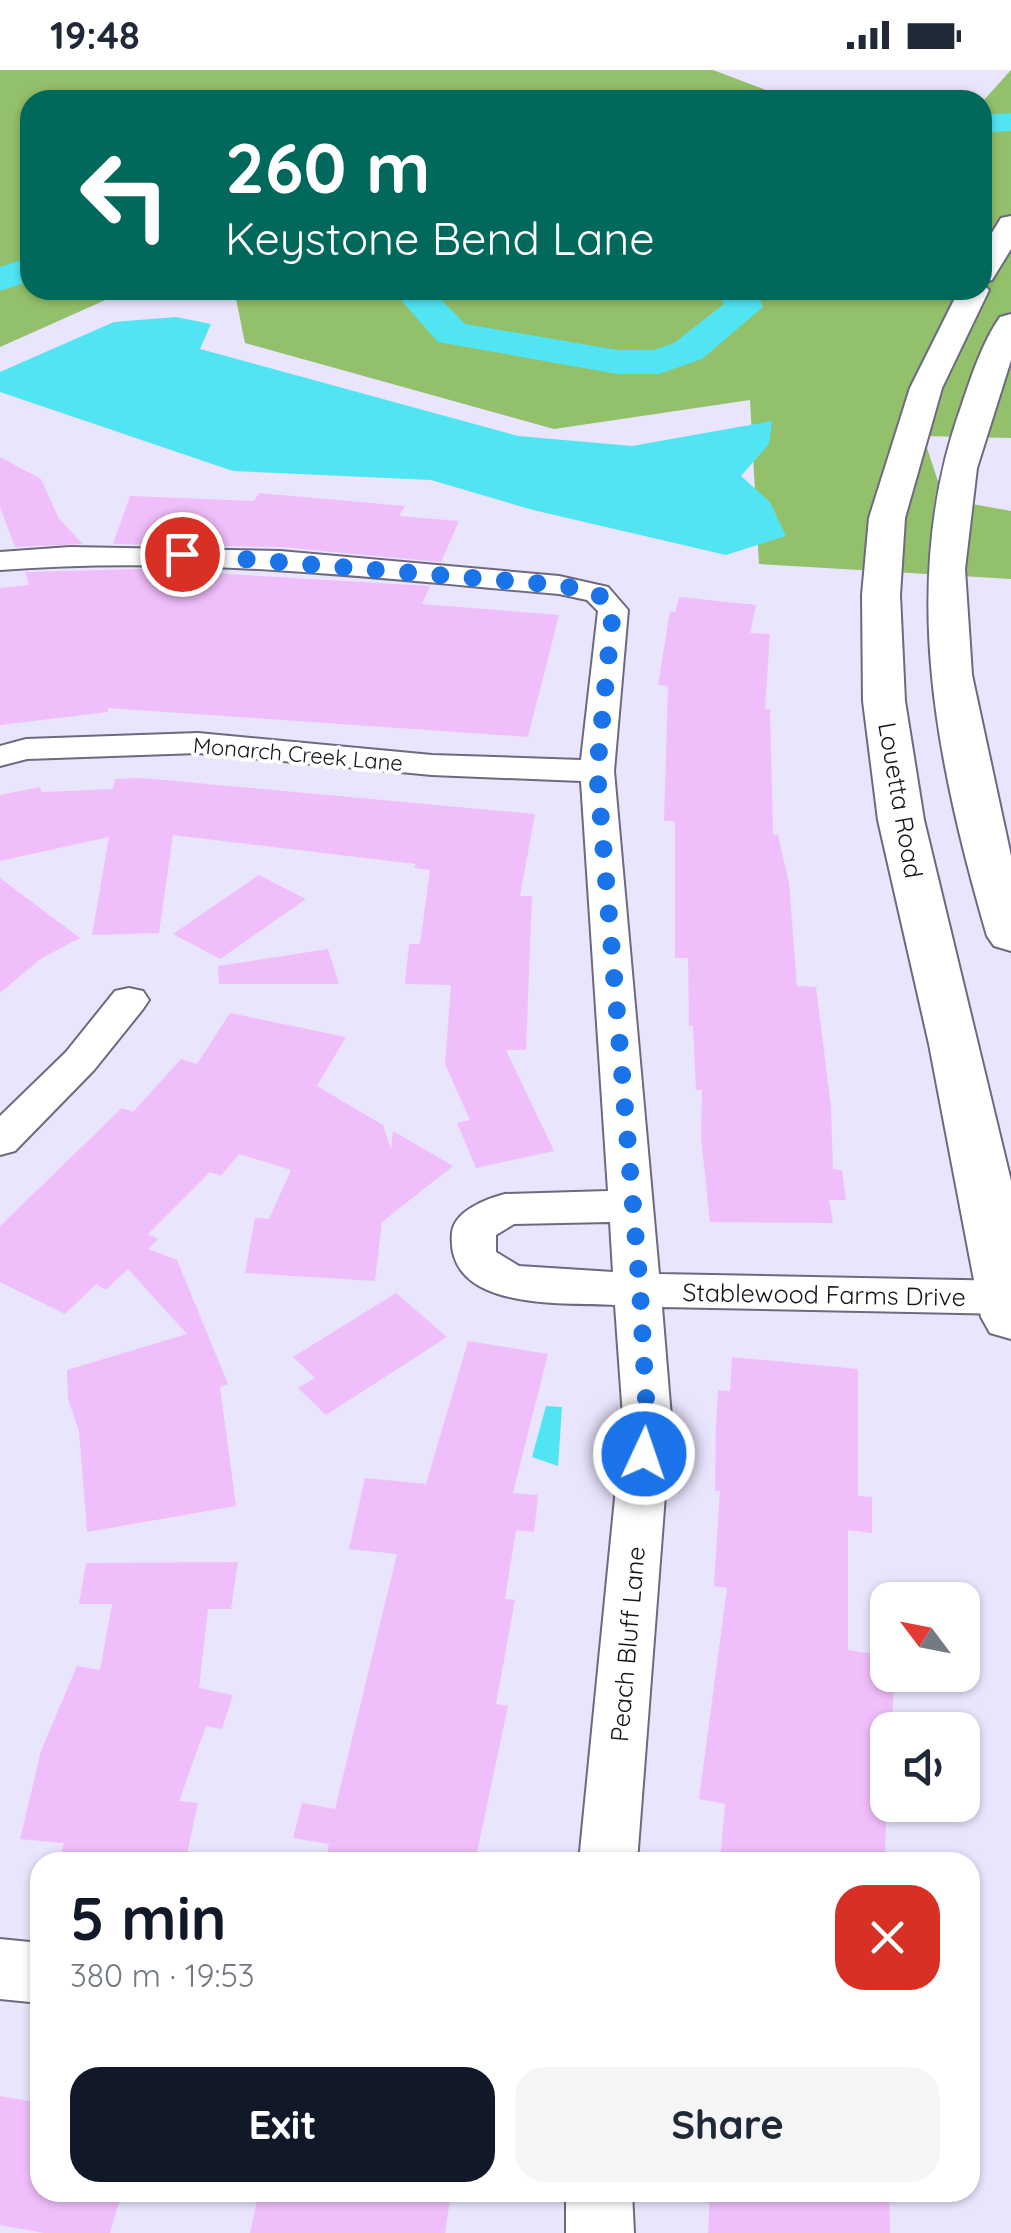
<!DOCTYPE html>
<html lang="en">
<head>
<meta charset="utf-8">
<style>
	body { margin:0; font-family:Quicksand,sans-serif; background:#f6f6f7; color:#1f2937; height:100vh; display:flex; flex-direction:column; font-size:38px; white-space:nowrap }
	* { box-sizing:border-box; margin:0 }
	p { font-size:32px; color:#747a83 }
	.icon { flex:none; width:55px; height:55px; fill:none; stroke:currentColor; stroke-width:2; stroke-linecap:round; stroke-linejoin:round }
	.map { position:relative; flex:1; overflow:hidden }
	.sheet { position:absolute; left:30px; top:1782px; width:950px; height:350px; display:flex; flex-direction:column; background:#fff; border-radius:30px; box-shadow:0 2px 8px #0004 }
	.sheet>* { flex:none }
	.hud { position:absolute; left:20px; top:20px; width:972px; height:210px; border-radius:30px; box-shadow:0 2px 8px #0004; background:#00695c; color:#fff; overflow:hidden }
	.needle { width:65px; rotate:302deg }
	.fabs { position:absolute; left:870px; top:1512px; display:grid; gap:20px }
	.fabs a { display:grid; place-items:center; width:110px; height:110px; border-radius:20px; background:#fff; box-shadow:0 2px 8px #0004; font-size:50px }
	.pin { position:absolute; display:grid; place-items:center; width:85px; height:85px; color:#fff; margin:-42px; border:5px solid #fff; border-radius:50%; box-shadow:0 2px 10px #0007 }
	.me { position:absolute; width:110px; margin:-55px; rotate:3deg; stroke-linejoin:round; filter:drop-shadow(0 0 8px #0008) }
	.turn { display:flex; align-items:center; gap:35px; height:210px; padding:0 40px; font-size:45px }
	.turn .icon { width:130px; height:130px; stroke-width:2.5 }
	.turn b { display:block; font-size:70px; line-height:85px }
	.round { display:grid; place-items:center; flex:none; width:105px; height:105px; border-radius:30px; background:#f6f6f7 }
	.headline { display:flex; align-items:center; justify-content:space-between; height:170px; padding:0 40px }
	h1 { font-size:60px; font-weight:800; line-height:75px; color:#111827 }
	.action { display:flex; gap:20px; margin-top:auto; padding:20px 40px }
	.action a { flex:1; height:115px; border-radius:30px; background:#111827; color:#fff; font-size:40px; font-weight:800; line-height:115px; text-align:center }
	.action a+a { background:#f6f6f7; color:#1f2937 }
	.status { display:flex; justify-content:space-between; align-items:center; height:70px; padding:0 50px; background:#fff; direction:ltr }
	.status svg { height:28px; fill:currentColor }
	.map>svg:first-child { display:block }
	.forest { fill:#93c06a }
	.water { fill:#51e5f4 }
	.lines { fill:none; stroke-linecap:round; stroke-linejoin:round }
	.river { fill:#51e5f4; fill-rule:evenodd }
	.building { fill:#f1befc }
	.minor-casing { stroke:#6e697f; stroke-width:4 }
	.secondary-casing { stroke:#6e697f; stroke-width:4 }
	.minor { fill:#fff; fill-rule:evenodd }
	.secondary { fill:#fff; fill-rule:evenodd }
	.route { stroke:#1a73e8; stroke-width:18; stroke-dasharray:0 32.4 }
	.labels { text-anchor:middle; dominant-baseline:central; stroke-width:8; stroke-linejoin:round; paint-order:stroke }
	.far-street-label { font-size:22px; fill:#15131b; stroke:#fff }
	.street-label { font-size:25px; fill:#15131b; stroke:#fff }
</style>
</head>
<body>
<div class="status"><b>19:48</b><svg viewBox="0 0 49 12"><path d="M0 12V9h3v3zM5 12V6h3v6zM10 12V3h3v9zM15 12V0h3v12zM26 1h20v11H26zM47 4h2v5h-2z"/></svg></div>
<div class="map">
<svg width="1011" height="2163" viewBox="0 0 1011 2163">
	<rect width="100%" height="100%" fill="#e9e5fd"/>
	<path class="forest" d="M 0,0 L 713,0 L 792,30 L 30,30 L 30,220 L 128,220 L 0,277 Z
		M 1011,0 L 1011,368 L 923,366 L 944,429 L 1011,441 L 1011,509 L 759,494 L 750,330 L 554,359 L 245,273 L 236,229 L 255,220 L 982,220 L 983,31 Z"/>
	<path class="water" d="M 176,247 L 211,254 L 200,279 L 518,366 L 632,376 L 772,351 L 769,374 L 741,406 L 770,432 L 786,466 L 726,485 L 533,440 L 431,410 L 233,401 L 0,322 L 0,302 L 114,252 Z
		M 546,1336 L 562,1337 L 558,1396 L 532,1387 Z"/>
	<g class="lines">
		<path class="river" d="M 1011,43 L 1011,61 L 982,63 L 982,45 Z
			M 30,187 L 30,211 L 0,221 L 0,197 Z
			M 392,220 L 432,220 L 465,254 L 617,280 L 654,280 L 674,273 L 724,234 L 717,220 L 755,220 L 763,237 L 702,289 L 659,304 L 617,304 L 438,272 Z"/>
	</g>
	<path class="building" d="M 0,387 L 41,409 L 59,449 L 83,474 L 15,477 L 0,437 Z
		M 259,423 L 405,436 L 399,446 L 459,451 L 441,492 L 280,477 L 113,474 L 130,426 L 254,431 Z
		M 140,499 L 430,516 L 422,534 L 559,545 L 528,667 L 108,638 L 108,642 L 0,655 L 0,518 L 29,515 L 25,502 Z
		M 679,527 L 756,535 L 750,563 L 770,564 L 765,639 L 770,639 L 773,765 L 778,765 L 789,813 L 797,916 L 816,917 L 831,1037 L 833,1099 L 842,1100 L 846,1130 L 829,1130 L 833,1153 L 710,1152 L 701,1067 L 702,1020 L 696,1020 L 693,956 L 689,956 L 688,888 L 675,888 L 675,751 L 664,751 L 668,616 L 658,615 L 670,541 L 675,542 Z
		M 142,708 L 535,744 L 520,826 L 532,826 L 526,980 L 506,980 L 554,1081 L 476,1098 L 457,1053 L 470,1050 L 445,994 L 451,915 L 405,914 L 409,874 L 420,874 L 430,800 L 414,798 L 416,794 L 173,765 L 159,863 L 92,865 L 109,767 L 0,791 L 0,725 L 40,717 L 42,722 L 113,719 L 115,709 Z
		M 259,805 L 306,829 L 220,889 L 173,864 Z
		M 0,808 L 80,868 L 42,888 L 0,923 Z
		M 328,879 L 339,914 L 219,914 L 218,896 Z
		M 230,943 L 346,967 L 317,1016 L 383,1055 L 391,1080 L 393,1061 L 453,1096 L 382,1152 L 375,1211 L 245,1203 L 255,1148 L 269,1149 L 291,1100 L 239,1084 L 221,1106 L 210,1102 L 148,1164 L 158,1169 L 148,1179 L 177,1190 L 228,1314 L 220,1317 L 236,1436 L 87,1462 L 79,1361 L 68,1329 L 67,1300 L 187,1264 L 128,1199 L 106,1220 L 96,1214 L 65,1244 L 0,1212 L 0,1156 L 122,1038 L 133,1042 L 181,989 L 197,994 Z
		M 396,1223 L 447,1267 L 326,1345 L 298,1318 L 315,1308 L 293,1287 Z
		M 468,1271 L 548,1284 L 513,1423 L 538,1425 L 534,1462 L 516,1460 L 505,1529 L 515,1530 L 496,1634 L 508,1636 L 475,1792 L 325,1792 L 329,1774 L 293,1768 L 302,1733 L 335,1739 L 397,1484 L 349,1479 L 365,1408 L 426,1414 Z
		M 732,1287 L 858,1299 L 858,1426 L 872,1427 L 872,1463 L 848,1460 L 848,1580 L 888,1586 L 888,1605 L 894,1605 L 892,1660 L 888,1660 L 885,1792 L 720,1792 L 725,1734 L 699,1729 L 727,1518 L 714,1516 L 720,1421 L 715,1421 L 716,1354 L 718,1320 L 730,1321 Z
		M 238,1492 L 231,1539 L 208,1539 L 199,1618 L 233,1625 L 222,1659 L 206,1656 L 179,1731 L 198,1733 L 186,1788 L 158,1786 L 157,1792 L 59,1792 L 64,1773 L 20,1769 L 41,1681 L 77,1596 L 100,1600 L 112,1534 L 79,1534 L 86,1493 Z
		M 0,2026 L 40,2033 L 40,2122 L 122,2122 L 110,2163 L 44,2163 L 0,2155 Z
		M 259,2122 L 451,2122 L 445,2163 L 250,2163 Z
		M 710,2122 L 889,2122 L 890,2163 L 708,2163 Z"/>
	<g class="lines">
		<defs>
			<path id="minor" d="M 70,477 L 280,481 L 559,506 L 608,517 L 628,540 L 614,701 L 659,1204 L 1011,1211 L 1008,1244 L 662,1237 L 671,1347 L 637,1792 L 579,1792 L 623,1347 L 615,1235 C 562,1232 445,1242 452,1163 C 454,1141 486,1129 505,1124 L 608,1121 L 581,711 L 432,705 L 198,683 L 27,689 L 0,696 L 0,676 L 26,669 L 198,663 L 432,685 L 581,690 L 598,541 L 587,530 L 559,524 C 372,508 188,485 0,500 L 0,482 ZM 610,1152 L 613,1202 L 519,1196 L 496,1182 L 496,1165 L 514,1154 Z
				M 129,918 L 143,921 L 149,930 L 143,939 L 94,1000 L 15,1081 L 0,1085 L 0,1046 L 66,982 L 115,921 Z
				M 0,1869 L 40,1873 L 40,1933 L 0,1929 Z
				M 566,2122 L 632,2122 L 634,2163 L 566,2163 Z"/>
			<path id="secondary" d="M 1011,146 L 1011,179 L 992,210 L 982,213 L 982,179 L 1001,148 Z
				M 982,213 L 989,220 L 942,318 L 905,448 L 900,525 L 905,631 L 924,750 L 1011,1111 L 1011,1269 L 990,1263 L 981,1247 L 929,974 L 878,750 L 863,631 L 862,525 L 869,448 L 910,318 L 959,220 L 982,220 Z
				M 1011,244 L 1011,290 L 977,398 L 965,499 L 972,605 L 1011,786 L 1011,881 L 994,876 L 987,866 C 937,693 898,512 961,337 C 971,307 982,273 1000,247 Z"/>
		</defs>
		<use href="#minor" class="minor-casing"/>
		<use href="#secondary" class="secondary-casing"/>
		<use href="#minor" class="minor"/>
		<use href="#secondary" class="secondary"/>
	</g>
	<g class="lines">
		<path class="route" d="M 182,484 L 559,515 L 597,523 L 613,540 L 597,701 L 640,1220 L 647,1347 L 644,1384"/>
	</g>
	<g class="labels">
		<g class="far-street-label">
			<text transform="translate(298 684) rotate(5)">Monarch Creek Lane</text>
		</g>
		<g class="street-label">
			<text transform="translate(901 730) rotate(80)">Louetta Road</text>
			<text transform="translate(824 1224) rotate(1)">Stablewood Farms Drive</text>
			<text transform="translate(627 1574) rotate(-85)">Peach Bluff Lane</text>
		</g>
	</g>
</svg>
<div class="fabs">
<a><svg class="needle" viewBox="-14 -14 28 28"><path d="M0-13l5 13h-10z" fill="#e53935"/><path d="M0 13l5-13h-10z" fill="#747a83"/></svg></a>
<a><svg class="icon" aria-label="sound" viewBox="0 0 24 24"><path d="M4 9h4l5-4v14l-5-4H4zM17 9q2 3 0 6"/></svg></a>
</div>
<div class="pin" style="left:182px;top:484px;background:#d93025"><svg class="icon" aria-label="arrive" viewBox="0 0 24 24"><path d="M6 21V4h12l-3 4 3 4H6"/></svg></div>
<svg class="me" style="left:644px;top:1384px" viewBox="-20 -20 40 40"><circle r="17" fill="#1a73e8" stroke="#fff" stroke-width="3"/><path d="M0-11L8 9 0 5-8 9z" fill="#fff"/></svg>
<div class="hud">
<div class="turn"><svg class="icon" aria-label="left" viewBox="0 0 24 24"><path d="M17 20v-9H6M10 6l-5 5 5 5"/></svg><div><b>260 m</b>Keystone Bend Lane</div></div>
</div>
<section class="sheet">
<div class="headline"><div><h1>5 min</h1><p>380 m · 19:53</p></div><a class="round" style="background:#d93025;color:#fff"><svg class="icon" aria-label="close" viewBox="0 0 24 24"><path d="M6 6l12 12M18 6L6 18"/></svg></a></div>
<div class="action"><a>Exit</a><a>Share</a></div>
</section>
</div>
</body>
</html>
